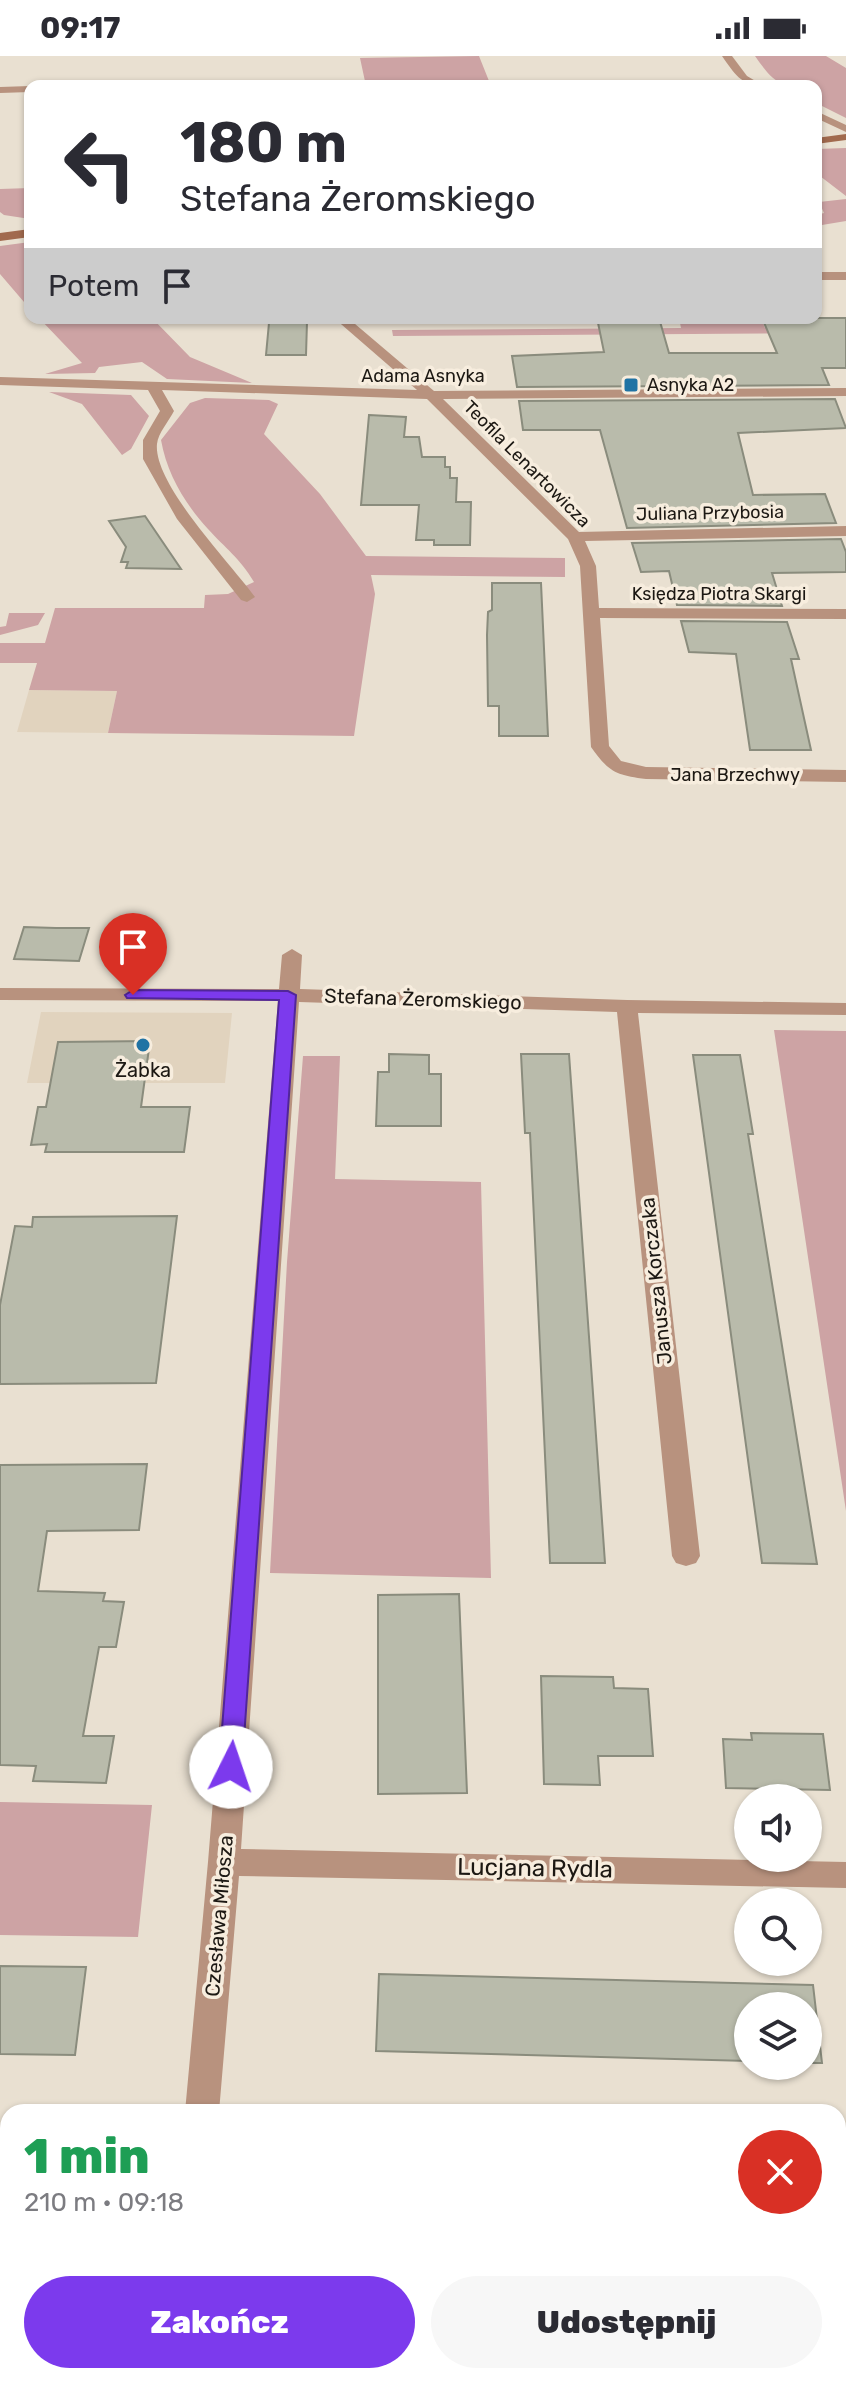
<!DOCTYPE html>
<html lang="pl">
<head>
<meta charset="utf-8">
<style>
	body { margin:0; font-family:Rubik,sans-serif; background:#f7f7f7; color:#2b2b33; height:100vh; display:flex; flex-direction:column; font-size:30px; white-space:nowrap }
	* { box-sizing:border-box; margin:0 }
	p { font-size:26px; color:#7c7c81 }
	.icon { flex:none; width:44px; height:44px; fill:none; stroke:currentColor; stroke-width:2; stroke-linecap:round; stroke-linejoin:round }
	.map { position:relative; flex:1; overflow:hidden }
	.panel { position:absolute; left:0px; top:2048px; width:846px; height:280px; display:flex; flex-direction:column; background:#fff; border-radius:24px 24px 0 0; box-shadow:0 2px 6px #0004 }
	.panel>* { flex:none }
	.guide { position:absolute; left:24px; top:24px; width:798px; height:244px; border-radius:16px; box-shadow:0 2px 6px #0004; background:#fff; color:#2b2b33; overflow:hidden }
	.fabs { position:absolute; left:734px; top:1728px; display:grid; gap:16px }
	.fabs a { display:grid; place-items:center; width:88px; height:88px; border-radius:50%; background:#fff; box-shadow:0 2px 6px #0004; font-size:40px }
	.pin { position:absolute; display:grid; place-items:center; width:68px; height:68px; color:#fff; margin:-82px -34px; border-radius:50% 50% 50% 0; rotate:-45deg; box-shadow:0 0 8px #0007 }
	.pin .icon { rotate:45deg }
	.me { position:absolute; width:88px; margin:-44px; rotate:4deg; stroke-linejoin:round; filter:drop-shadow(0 0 6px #0008) }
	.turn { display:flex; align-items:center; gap:28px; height:168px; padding:0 24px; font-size:36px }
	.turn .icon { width:104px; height:104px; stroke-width:2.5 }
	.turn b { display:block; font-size:56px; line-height:68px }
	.then { display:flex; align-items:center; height:76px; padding:0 24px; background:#0003; gap:16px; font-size:30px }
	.round { display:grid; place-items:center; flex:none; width:84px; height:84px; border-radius:42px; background:#f7f7f7 }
	.summary { display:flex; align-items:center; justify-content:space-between; height:136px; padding:0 24px }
	h1 { font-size:48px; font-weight:800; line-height:60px; color:#1e9e55 }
	.cta { display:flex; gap:16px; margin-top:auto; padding:16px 24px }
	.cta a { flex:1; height:92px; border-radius:48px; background:#7c3aed; color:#fff; font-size:32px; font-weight:800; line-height:92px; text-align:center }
	.cta a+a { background:#f7f7f7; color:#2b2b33 }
	.status { display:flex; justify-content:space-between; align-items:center; height:56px; padding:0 40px; background:#fff; direction:ltr }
	.status svg { height:22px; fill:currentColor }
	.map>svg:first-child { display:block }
	.built { fill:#e1d3be }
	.green { fill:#cda3a4 }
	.building { fill:#b9bbab; stroke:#8a8c7d; stroke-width:2 }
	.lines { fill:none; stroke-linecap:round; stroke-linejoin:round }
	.street { fill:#b8927e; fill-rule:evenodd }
	.secondary { fill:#a16a4e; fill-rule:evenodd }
	.route { fill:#7c3aed; stroke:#51269a; stroke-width:2 }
	.poi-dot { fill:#2073a4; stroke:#f7edde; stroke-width:3 }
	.labels { text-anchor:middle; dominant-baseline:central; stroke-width:7; stroke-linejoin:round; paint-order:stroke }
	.far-street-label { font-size:18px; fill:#1c1813; stroke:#f7edde }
	.far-poi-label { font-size:18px; fill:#1c1813; stroke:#f7edde; text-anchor:start }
	.street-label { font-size:20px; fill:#1c1813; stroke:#f7edde }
	.poi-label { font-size:20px; fill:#1c1813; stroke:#f7edde }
	.near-street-label { font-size:24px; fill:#1c1813; stroke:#f7edde }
</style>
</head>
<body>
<div class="status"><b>09:17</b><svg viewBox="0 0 49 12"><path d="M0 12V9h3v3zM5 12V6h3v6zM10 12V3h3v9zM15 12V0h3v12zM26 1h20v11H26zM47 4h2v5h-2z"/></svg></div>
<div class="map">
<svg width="846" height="2328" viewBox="0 0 846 2328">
	<rect width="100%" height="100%" fill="#e9e0d1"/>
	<path class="built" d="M 152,262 L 322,262 L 327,266 L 157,268 Z
		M 29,634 L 117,635 L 108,677 L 17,676 Z
		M 41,956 L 232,957 L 225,1027 L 27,1027 Z"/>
	<path class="green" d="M 479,0 L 491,30 L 366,30 L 360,2 Z
		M 755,0 L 826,0 L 846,12 L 846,62 L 816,47 L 816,30 C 780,30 776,30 755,0 Z
		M 846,92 L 846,140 L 816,117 L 816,93 Z
		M 30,132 L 30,163 L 4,159 L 0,156 L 0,133 Z
		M 846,143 L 846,165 L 816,170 L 816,159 L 824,157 L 819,146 Z
		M 30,186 L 30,253 L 0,218 L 0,190 Z
		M 39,262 L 152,262 L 190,301 L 252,327 L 167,323 L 142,306 L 99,311 L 95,317 L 45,318 L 82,307 Z
		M 679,262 L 761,262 L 765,272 L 846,271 L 846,277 L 393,280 L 392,274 L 681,272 Z
		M 49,336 L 131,339 L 149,360 L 131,393 L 122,399 L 82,348 Z
		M 205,342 L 269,344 L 278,348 L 264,378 L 320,438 L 366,500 L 565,502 L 565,521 L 371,519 L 375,538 L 354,680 L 108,677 L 117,635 L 29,634 L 37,607 L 0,607 L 0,587 L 45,587 L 55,552 L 204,552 L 205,539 L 228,538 L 254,526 C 239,501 226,493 208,473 C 185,448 167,418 161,384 L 190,347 Z
		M 9,557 L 45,557 L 38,569 L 0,579 L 0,571 L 6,570 Z
		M 774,974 L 846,975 L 846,1455 Z
		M 303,1000 L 340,1000 L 335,1123 L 481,1126 L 491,1522 L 270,1517 L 287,1206 Z
		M 0,1746 L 152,1749 L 138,1881 L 0,1879 Z
		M 0,2211 L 8,2211 L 8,2320 L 93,2320 L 92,2328 L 0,2328 Z
		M 285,2320 L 592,2320 L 592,2328 L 293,2328 Z"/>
	<path class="building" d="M 597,262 L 659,262 L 669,297 L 777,297 L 762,262 L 846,262 L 846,312 L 822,312 L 829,329 L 517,331 L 512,300 L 604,296 Z
		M 307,266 L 306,299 L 266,299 L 269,267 Z
		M 835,343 L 846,372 L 738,377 L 753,439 L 825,438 L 836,467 L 627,472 L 600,374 L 523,374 L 519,345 Z
		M 369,359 L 406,361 L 404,381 L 419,381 L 422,401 L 445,401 L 445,411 L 450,411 L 450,422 L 457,422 L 456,446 L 471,446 L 470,489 L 434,489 L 434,484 L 416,484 L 419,449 L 361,449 Z
		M 145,460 L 181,513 L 126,512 L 128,506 L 121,506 L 126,491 L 109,465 Z
		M 841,483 L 846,496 L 846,516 L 772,517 L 782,550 L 677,549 L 669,515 L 641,516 L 632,487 Z
		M 492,527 L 541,527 L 548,680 L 499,680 L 499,650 L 488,650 L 487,579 L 488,556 L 492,554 Z
		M 681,565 L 787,566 L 799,603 L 791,603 L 811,694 L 750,694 L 736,598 L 689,596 Z
		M 24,871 L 56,872 L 89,872 L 79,905 L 14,903 Z
		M 150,985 L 141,1051 L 190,1051 L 184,1096 L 45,1096 L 47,1088 L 31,1089 L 38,1051 L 46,1051 L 58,986 Z
		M 389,998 L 429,999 L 429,1018 L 441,1018 L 441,1070 L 376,1070 L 378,1016 L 389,1016 Z
		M 521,998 L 569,998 L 605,1507 L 550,1507 L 530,1077 L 525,1077 Z
		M 693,999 L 740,999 L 753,1078 L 748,1078 L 817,1508 L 762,1507 Z
		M 177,1160 L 156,1327 L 0,1328 L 0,1249 L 15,1170 L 32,1171 L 33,1161 Z
		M 147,1408 L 139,1474 L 47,1475 L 38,1535 L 105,1537 L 103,1545 L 124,1546 L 116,1591 L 99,1591 L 83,1680 L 114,1680 L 106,1727 L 33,1725 L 36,1710 L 0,1709 L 0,1409 Z
		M 459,1538 L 467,1737 L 378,1738 L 378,1539 Z
		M 541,1620 L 613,1621 L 614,1632 L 648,1633 L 653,1700 L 598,1700 L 600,1729 L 544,1728 Z
		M 751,1677 L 823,1678 L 830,1734 L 726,1732 L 723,1683 L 752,1684 Z
		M 0,1910 L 86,1911 L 75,1999 L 0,1998 Z
		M 379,1918 L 813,1929 L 822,2007 L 808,2007 L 808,1950 L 748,1950 L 748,2005 L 376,1995 Z"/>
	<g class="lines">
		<path class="street" d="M 722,0 L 732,0 L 747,20 L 764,30 C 741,30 734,17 722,0 Z
			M 252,26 L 256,30 L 204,30 L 209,27 Z
			M 30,30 L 30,36 L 0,37 L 0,31 Z
			M 816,55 L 846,69 L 846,76 L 816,62 Z
			M 816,216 L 846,216 L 846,224 L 816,224 Z
			M 334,262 L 348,262 L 434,335 L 846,332 L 846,340 L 443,343 L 579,476 L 846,470 L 846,480 L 585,485 L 596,510 L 599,552 L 846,553 L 846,563 L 600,562 L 609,690 L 621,705 L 646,711 L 846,714 L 846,726 L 646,723 C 615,719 609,716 591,691 L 580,510 L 568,483 L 427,343 L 162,334 L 174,355 C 169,365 158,377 157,388 C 153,428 231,508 255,541 L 247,546 L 241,544 L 177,463 L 143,403 L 143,384 L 160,355 L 148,334 L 0,329 L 0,321 L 417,334 Z
			M 292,893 L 302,899 L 300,933 L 627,944 L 846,947 L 846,959 L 638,957 L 700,1500 L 696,1507 L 686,1510 L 676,1507 L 672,1500 L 617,956 L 299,946 L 241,1793 L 846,1806 L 846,1832 L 239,1820 L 219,2056 L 185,2056 L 208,1806 L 278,945 L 0,944 L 0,932 L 279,933 L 282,899 Z
			M 160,2320 L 198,2320 L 197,2328 L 159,2328 Z"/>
		<path class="secondary" d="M 846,78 L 846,84 L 816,88 L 816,82 Z
			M 30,173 L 30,181 L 0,185 L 0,177 Z"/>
	</g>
	<path class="route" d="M 133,934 L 288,935 L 296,939 L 242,1711 L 239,1718 L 231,1721 L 223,1718 L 219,1711 L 279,944 L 127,942 L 125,939 Z"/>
	<g class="poi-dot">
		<rect x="623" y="321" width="16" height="16" rx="4"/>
		<circle cx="143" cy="989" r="8"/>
	</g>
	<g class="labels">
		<g class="far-street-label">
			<text x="423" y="320">Adama Asnyka</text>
			<text transform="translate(527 408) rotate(45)">Teofila Lenartowicza</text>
			<text transform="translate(710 457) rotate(-1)">Juliana Przybosia</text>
			<text x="719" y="538">Księdza Piotra Skargi</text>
			<text x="735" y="719">Jana Brzechwy</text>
		</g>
		<g class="far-poi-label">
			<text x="647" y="329">Asnyka A2</text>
		</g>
		<g class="street-label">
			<text transform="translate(423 943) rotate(2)">Stefana Żeromskiego</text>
			<text transform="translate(656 1225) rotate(-96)">Janusza Korczaka</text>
			<text transform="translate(219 1860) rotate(-85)">Czesława Miłosza</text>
		</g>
		<g class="poi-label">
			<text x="143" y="1014">Żabka</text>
		</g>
		<g class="near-street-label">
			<text transform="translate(535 1812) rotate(1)">Lucjana Rydla</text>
		</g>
	</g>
</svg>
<div class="fabs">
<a><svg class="icon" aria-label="sound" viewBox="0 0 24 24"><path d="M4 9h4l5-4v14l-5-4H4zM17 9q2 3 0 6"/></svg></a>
<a><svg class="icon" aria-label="search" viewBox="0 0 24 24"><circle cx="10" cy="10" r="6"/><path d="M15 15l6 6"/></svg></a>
<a><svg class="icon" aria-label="layers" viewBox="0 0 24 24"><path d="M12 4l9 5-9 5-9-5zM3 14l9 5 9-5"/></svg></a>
</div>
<div class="pin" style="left:133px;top:939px;background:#d93025"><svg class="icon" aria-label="arrive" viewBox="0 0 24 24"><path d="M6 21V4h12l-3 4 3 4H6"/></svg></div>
<svg class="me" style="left:231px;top:1711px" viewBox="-20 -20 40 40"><circle r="19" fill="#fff"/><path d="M0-13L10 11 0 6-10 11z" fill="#7c3aed"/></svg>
<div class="guide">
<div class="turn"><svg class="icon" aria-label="left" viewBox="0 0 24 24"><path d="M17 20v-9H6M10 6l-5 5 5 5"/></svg><div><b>180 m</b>Stefana Żeromskiego</div></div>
<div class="then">Potem<svg class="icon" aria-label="arrive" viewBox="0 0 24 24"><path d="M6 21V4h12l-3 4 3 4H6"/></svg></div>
</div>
<section class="panel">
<div class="summary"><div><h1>1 min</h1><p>210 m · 09:18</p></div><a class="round" style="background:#d93025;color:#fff"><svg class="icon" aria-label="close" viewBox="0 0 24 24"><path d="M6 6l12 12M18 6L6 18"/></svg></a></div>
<div class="cta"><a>Zakończ</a><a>Udostępnij</a></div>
</section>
</div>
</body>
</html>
